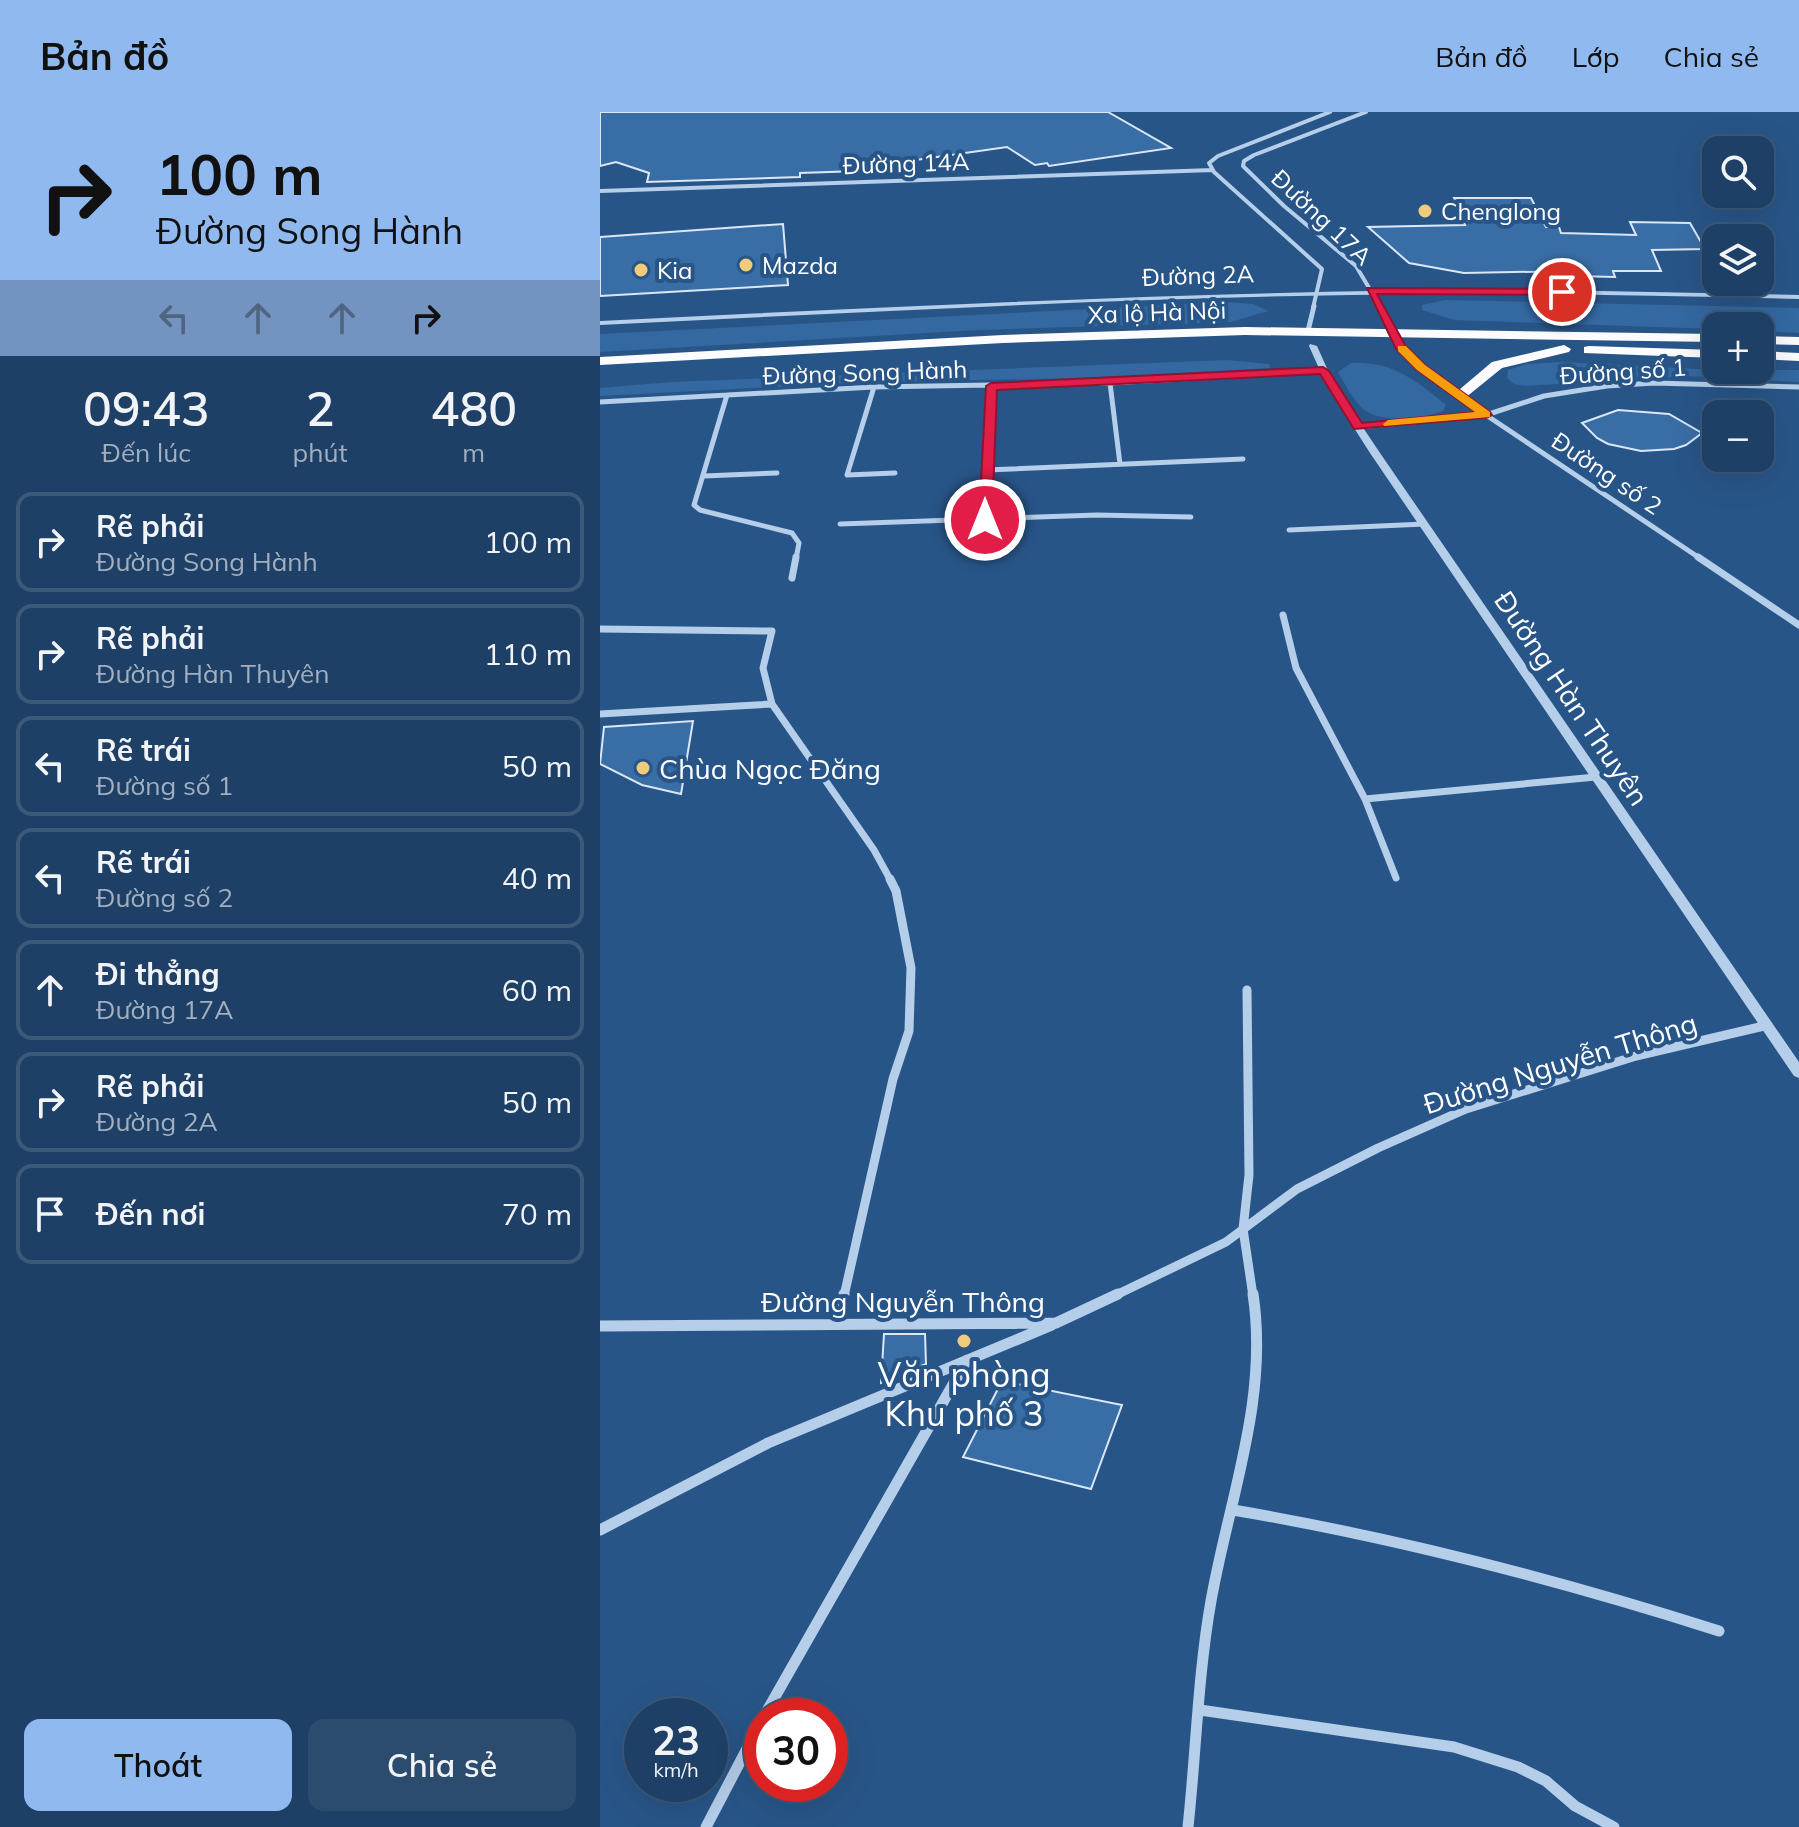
<!DOCTYPE html>
<html lang="vi">
<head>
<meta charset="utf-8">
<style>
	body { margin:0; font-family:Mulish,sans-serif; background:#2b4b6f; color:#f1f3f6; height:100vh; display:flex; flex-direction:column; font-size:30px; white-space:nowrap }
	* { box-sizing:border-box; margin:0 }
	p { font-size:26px; color:#a1afbf }
	.icon { flex:none; width:44px; height:44px; fill:none; stroke:currentColor; stroke-width:2; stroke-linecap:round; stroke-linejoin:round }
	.map { position:relative; flex:1; overflow:hidden }
	.sheet { display:flex; flex-direction:column; background:#1e4066; width:600px }
	.sheet>* { flex:none }
	.top-card { background:#90b9f0; color:#111; overflow:hidden }
	.controls { position:absolute; left:1102px; top:24px; display:grid; gap:16px }
	.controls a { display:grid; place-items:center; width:72px; height:72px; border-radius:16px; background:#1e4066; box-shadow:0 8px 32px #0002,0 0 0 2px #3c597a; font-size:40px }
	.speed { position:absolute; left:24px; top:1586px; display:flex; gap:16px; font-size:40px; font-weight:700; text-align:center }
	.speed>* { display:grid; place-content:center; width:104px; height:104px; border-radius:50%; background:#1e4066; box-shadow:0 8px 32px #0002,0 0 0 2px #3c597a; line-height:1 }
	.speed small { font-size:20px; font-weight:400 }
	.speed .limit { border:12px solid #d22; background:#fff; color:#111 }
	.pin { position:absolute; display:grid; place-items:center; width:68px; height:68px; color:#fff; margin:-34px; border:4px solid #fff; border-radius:50%; box-shadow:0 2px 8px #0007 }
	.me { position:absolute; width:88px; margin:-44px; rotate:0deg; stroke-linejoin:round; filter:drop-shadow(0 0 6px #0008) }
	.turn { display:flex; align-items:center; gap:28px; height:168px; padding:0 24px; font-size:36px }
	.turn .icon { width:104px; height:104px; stroke-width:2.5 }
	.turn b { display:block; font-size:56px; line-height:68px }
	.lanes { display:flex; align-items:center; height:76px; padding:0 24px; background:#0003; justify-content:center; gap:40px; direction:ltr }
	.lanes .off { opacity:.35 }
	.eta { display:flex; justify-content:space-evenly; align-items:center; height:136px; text-align:center }
	.eta b { font-size:48px; font-weight:600; line-height:56px }
	.action { display:flex; gap:16px; margin-top:auto; padding:16px 24px }
	.action a { flex:1; height:92px; border-radius:16px; background:#90b9f0; color:#111; font-size:32px; font-weight:600; line-height:92px; text-align:center }
	.action a+a { background:#2b4b6f; color:#f1f3f6 }
	ul { padding:0; list-style:none }
	li { display:flex; align-items:center; gap:24px; height:100px; margin:0 16px 12px; padding:0 8px; border:4px solid #3c597a; border-radius:16px }
	li div { flex:1 }
	li b { display:block; font-size:30px }
	li em { font-style:normal }
	header { display:flex; align-items:center; gap:48px; box-sizing:border-box; height:112px; padding:0 40px; background:#90b9f0; color:#111 }
	header strong { font-size:38px }
	nav { display:flex; gap:44px; margin-inline-start:auto; font-size:28px }
	main { display:flex; flex:1; min-height:0 }
	.map>svg:first-child { display:block }
	.green { fill:#3368a0 }
	.building { fill:#396da5; stroke:#d9e7f7; stroke-width:2 }
	.lines { fill:none; stroke-linecap:round; stroke-linejoin:round }
	.minor-far4 { stroke:#b5cee9; stroke-width:4 }
	.minor-far3 { stroke:#b5cee9; stroke-width:5 }
	.minor-far2 { stroke:#b5cee9; stroke-width:7 }
	.minor-far1 { stroke:#b5cee9; stroke-width:9 }
	.minor { stroke:#b5cee9; stroke-width:11 }
	.tertiary { fill:#b5cee9; fill-rule:evenodd }
	.trunk { fill:#fcfcfe; fill-rule:evenodd }
	.route { fill:#e11d48; stroke:#92132f; stroke-width:2 }
	.slow { fill:#f59e0b }
	.poi-dot { fill:#f0cb7b; stroke:#285588; stroke-width:3 }
	.labels { text-anchor:middle; dominant-baseline:central; stroke-width:8; stroke-linejoin:round; paint-order:stroke }
	.far-street-label { font-size:24px; fill:#fff; stroke:#285588 }
	.far-poi-label { font-size:24px; fill:#fff; stroke:#285588; text-anchor:start }
	.street-label { font-size:28px; fill:#fff; stroke:#285588 }
	.poi-label { font-size:28px; fill:#fff; stroke:#285588; text-anchor:start }
	.near-poi-label { font-size:34px; fill:#fff; stroke:#285588 }
</style>
</head>
<body>
<header>
<strong>Bản đồ</strong>
<nav><a>Bản đồ</a><a>Lớp</a><a>Chia sẻ</a></nav>
</header>
<main>
<section class="sheet">
<div class="top-card">
<div class="turn"><svg class="icon" aria-label="right" viewBox="0 0 24 24"><path d="M7 20v-9h11M14 6l5 5-5 5"/></svg><div><b>100 m</b>Đường Song Hành</div></div>
<div class="lanes"><svg class="icon off" aria-label="left" viewBox="0 0 24 24"><path d="M17 20v-9H6M10 6l-5 5 5 5"/></svg><svg class="icon off" aria-label="ahead" viewBox="0 0 24 24"><path d="M12 20V5M6 11l6-6 6 6"/></svg><svg class="icon off" aria-label="ahead" viewBox="0 0 24 24"><path d="M12 20V5M6 11l6-6 6 6"/></svg><svg class="icon" aria-label="right" viewBox="0 0 24 24"><path d="M7 20v-9h11M14 6l5 5-5 5"/></svg></div>
</div>
<div class="eta">
<div><b>09:43</b><p>Đến lúc</p></div>
<div><b>2</b><p>phút</p></div>
<div><b>480</b><p>m</p></div>
</div>
<ul>
<li><svg class="icon" aria-label="right" viewBox="0 0 24 24"><path d="M7 20v-9h11M14 6l5 5-5 5"/></svg><div><b>Rẽ phải</b><p>Đường Song Hành</p></div><em>100 m</em></li>
<li><svg class="icon" aria-label="right" viewBox="0 0 24 24"><path d="M7 20v-9h11M14 6l5 5-5 5"/></svg><div><b>Rẽ phải</b><p>Đường Hàn Thuyên</p></div><em>110 m</em></li>
<li><svg class="icon" aria-label="left" viewBox="0 0 24 24"><path d="M17 20v-9H6M10 6l-5 5 5 5"/></svg><div><b>Rẽ trái</b><p>Đường số 1</p></div><em>50 m</em></li>
<li><svg class="icon" aria-label="left" viewBox="0 0 24 24"><path d="M17 20v-9H6M10 6l-5 5 5 5"/></svg><div><b>Rẽ trái</b><p>Đường số 2</p></div><em>40 m</em></li>
<li><svg class="icon" aria-label="ahead" viewBox="0 0 24 24"><path d="M12 20V5M6 11l6-6 6 6"/></svg><div><b>Đi thẳng</b><p>Đường 17A</p></div><em>60 m</em></li>
<li><svg class="icon" aria-label="right" viewBox="0 0 24 24"><path d="M7 20v-9h11M14 6l5 5-5 5"/></svg><div><b>Rẽ phải</b><p>Đường 2A</p></div><em>50 m</em></li>
<li><svg class="icon" aria-label="arrive" viewBox="0 0 24 24"><path d="M6 21V4h12l-3 4 3 4H6"/></svg><div><b>Đến nơi</b></div><em>70 m</em></li>
</ul>
<div class="action"><a>Thoát</a><a>Chia sẻ</a></div>
</section>
<div class="map">
<svg width="1199" height="1715" viewBox="0 0 1199 1715">
	<rect width="100%" height="100%" fill="#285588"/>
	<path class="green" d="M 845,188 L 1199,196 L 1199,221 L 1160,219 L 1160,214 L 1116,214 L 1116,217 L 854,208 L 822,198 L 822,193 Z
		M 627,190 L 653,192 L 668,199 L 631,210 L 378,218 L 0,240 L 0,222 Z
		M 627,248 L 669,252 L 670,256 L 492,266 L 273,270 L 0,284 L 0,276 L 71,270 Z
		M 961,250 L 1116,258 L 1199,258 L 1199,270 L 1086,264 L 925,274 L 914,272 L 907,266 L 908,258 L 927,252 Z
		M 751,251 C 791,248 817,269 846,293 L 843,299 C 823,307 782,312 763,297 C 753,288 745,272 738,260 Z"/>
	<path class="building" d="M 0,0 L 508,0 L 571,36 L 449,54 L 447,51 L 435,53 L 407,35 L 281,53 L 287,58 L 200,61 L 200,65 L 47,70 L 49,61 L 16,50 L 0,54 Z
		M 854,86 L 931,86 L 946,115 L 959,115 L 961,121 L 1036,123 L 1030,110 L 1090,111 L 1105,137 L 1052,138 L 1061,159 L 1013,159 L 1015,165 L 975,164 L 974,159 L 864,161 L 809,151 L 768,115 L 865,113 Z
		M 183,112 L 188,173 L 0,184 L 0,125 Z
		M 1018,298 L 1069,302 L 1102,321 L 1086,333 L 1074,337 L 1041,339 L 1008,332 L 997,326 L 982,311 Z
		M 93,609 L 81,682 L 42,673 L 0,652 L 4,615 Z
		M 284,1222 L 325,1222 L 326,1252 L 281,1271 Z
		M 402,1269 L 522,1293 L 491,1377 L 363,1345 Z"/>
	<g class="lines">
		<path class="minor-far4" d="M 766,0 L 654,43 L 644,49 L 643,54 L 684,94 L 756,154 L 781,196
			M 0,79 L 613,58
			M 713,196 L 722,157 L 614,60 L 609,51 L 618,44 L 730,0"/>
		<path class="minor-far3" d="M 779,194 L 794,219
			M 708,219 L 714,194
			M 800,234 L 821,255 L 886,303 L 1101,447
			M 510,271 L 520,352
			M 274,275 L 247,363 L 295,361
			M 127,283 L 94,393 L 100,398 L 192,421 L 199,431 L 196,447
			M 0,290 L 274,275 L 510,271 L 723,259
			M 758,315 L 886,303 L 944,284 L 1007,274 L 1054,271 L 1199,275
			M 386,358 L 643,347
			M 104,364 L 177,361
			M 385,408 L 391,274
			M 240,412 L 497,403 L 591,405
			M 689,418 L 825,412"/>
		<path class="minor-far2" d="M 1098,445 L 1199,513
			M 192,466 L 196,445
			M 683,503 L 696,556 L 765,687 L 996,665
			M 0,517 L 172,519 L 163,556 L 172,592 L 274,738 L 291,769
			M 0,602 L 172,592
			M 765,687 L 796,766"/>
		<path class="minor-far1" d="M 647,878 L 649,1063 L 643,1117 L 653,1184
			M 244,1184 L 293,967 L 309,919 L 311,856 L 296,779 L 290,767
			M 514,1184 L 626,1130 L 697,1077 L 778,1036 L 866,997 L 1036,944 L 1164,914"/>
		<path class="minor" d="M 238,1210 L 244,1182
			M 0,1214 L 456,1211 L 518,1182
			M 633,1398 C 798,1426 959,1468 1119,1519
			M 0,1418 L 168,1331 L 452,1213
			M 600,1598 L 854,1635 L 918,1655 L 946,1669 L 975,1694 L 1014,1715
			M 164,1604 L 367,1248
			M 106,1715 L 162,1608
			M 588,1715 C 596,1641 598,1562 611,1489 C 629,1387 669,1287 653,1182"/>
		<path class="tertiary" d="M 899,177 L 1199,183 L 1199,187 C 1050,183 900,181 751,183 C 500,187 250,201 0,213 L 0,209 C 300,194 599,180 899,177 Z
			M 710,232 L 717,234 L 734,272 L 780,341 L 1199,950 L 1199,966 L 1194,964 L 770,341 L 726,272 L 709,234 Z"/>
		<path class="trunk" d="M 645,215 L 1116,222 L 1116,230 L 645,223 L 403,231 L 0,253 L 0,245 L 403,223 Z
			M 1160,224 L 1199,225 L 1199,233 L 1160,232 Z
			M 964,233 L 971,237 L 969,240 L 902,256 L 865,286 L 853,283 L 892,250 Z
			M 989,234 L 1116,238 L 1116,246 L 984,241 L 984,235 Z
			M 1160,239 L 1199,241 L 1199,249 L 1160,247 Z"/>
	</g>
	<path class="route" d="M 767,176 L 962,177 L 967,180 L 962,183 L 777,182 L 805,233 L 825,253 L 890,300 L 892,303 L 886,306 L 754,317 L 720,262 L 397,278 L 392,408 L 385,411 L 379,408 L 386,274 L 391,271 L 723,255 L 729,259 L 762,311 L 875,300 L 817,258 L 796,237 Z"/>
	<path class="slow" d="M 798,234 L 806,234 L 825,253 L 890,300 L 890,305 L 784,314 L 783,312 L 788,308 L 875,300 L 817,258 L 798,239 Z"/>
	<g class="poi-dot">
		<circle cx="825" cy="99" r="8"/>
		<circle cx="146" cy="153" r="8"/>
		<circle cx="41" cy="158" r="8"/>
		<circle cx="43" cy="656" r="8"/>
		<circle cx="364" cy="1229" r="8"/>
	</g>
	<g class="labels">
		<g class="far-street-label">
			<text transform="translate(306 51) rotate(-2)">Đường 14A</text>
			<text transform="translate(722 105) rotate(43)">Đường 17A</text>
			<text transform="translate(598 163) rotate(-2)">Đường 2A</text>
			<text transform="translate(557 200) rotate(-2)">Xa lộ Hà Nội</text>
			<text transform="translate(1023 259) rotate(-4)">Đường số 1</text>
			<text transform="translate(265 260) rotate(-2)">Đường Song Hành</text>
			<text transform="translate(1007 361) rotate(34)">Đường số 2</text>
		</g>
		<g class="far-poi-label">
			<text x="841" y="99">Chenglong</text>
			<text x="162" y="153">Mazda</text>
			<text x="57" y="158">Kia</text>
		</g>
		<g class="street-label">
			<text transform="translate(972 586) rotate(56)">Đường Hàn Thuyên</text>
			<text transform="translate(960 951) rotate(-17)">Đường Nguyễn Thông</text>
			<text x="303" y="1189">Đường Nguyễn Thông</text>
		</g>
		<g class="poi-label">
			<text x="59" y="656">Chùa Ngọc Đăng</text>
		</g>
		<g class="near-poi-label">
			<text x="364" y="1262">Văn phòng<tspan x="364" dy="39">Khu phố 3</tspan></text>
		</g>
	</g>
</svg>
<div class="controls">
<a><svg class="icon" aria-label="search" viewBox="0 0 24 24"><circle cx="10" cy="10" r="6"/><path d="M15 15l6 6"/></svg></a>
<a><svg class="icon" aria-label="layers" viewBox="0 0 24 24"><path d="M12 4l9 5-9 5-9-5zM3 14l9 5 9-5"/></svg></a>
<a>+</a>
<a>−</a>
</div>
<div class="speed"><div>23<small>km/h</small></div><div class="limit">30</div></div>
<div class="pin" style="left:962px;top:180px;background:#d93025"><svg class="icon" aria-label="arrive" viewBox="0 0 24 24"><path d="M6 21V4h12l-3 4 3 4H6"/></svg></div>
<svg class="me" style="left:385px;top:408px" viewBox="-20 -20 40 40"><circle r="17" fill="#e11d48" stroke="#fff" stroke-width="3"/><path d="M0-11L8 9 0 5-8 9z" fill="#fff"/></svg>
</div>
</main>
</body>
</html>
